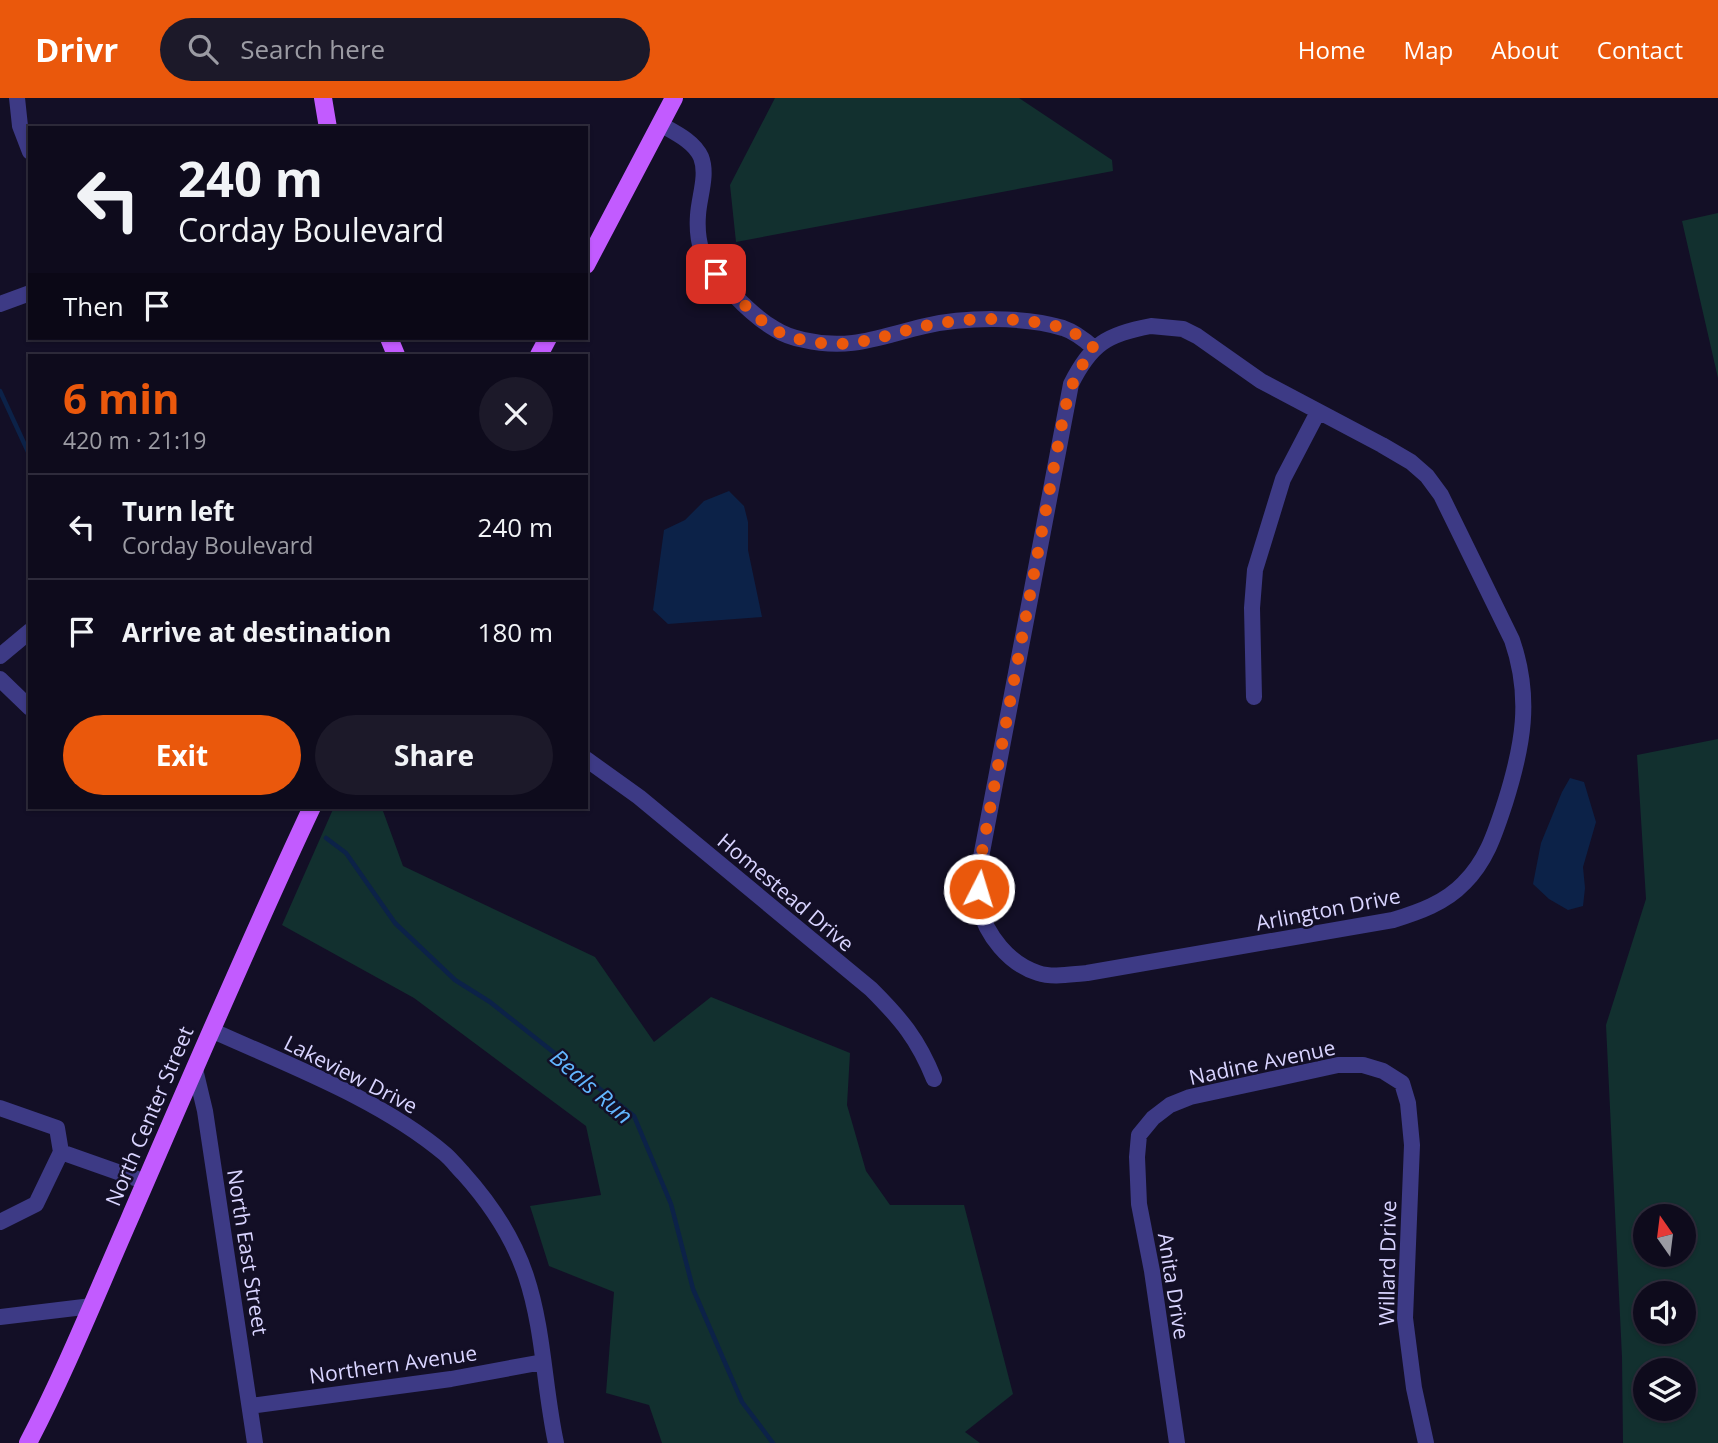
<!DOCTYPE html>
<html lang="en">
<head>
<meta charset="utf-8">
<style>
	body { margin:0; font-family:"Open Sans",sans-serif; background:#1c1929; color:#f1f3f6; height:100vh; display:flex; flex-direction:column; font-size:26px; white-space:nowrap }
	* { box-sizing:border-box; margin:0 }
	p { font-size:23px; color:#9b9ba3 }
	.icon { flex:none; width:38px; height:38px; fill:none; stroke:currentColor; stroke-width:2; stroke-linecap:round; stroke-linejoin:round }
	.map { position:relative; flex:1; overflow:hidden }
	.drawer { position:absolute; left:28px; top:256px; width:560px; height:455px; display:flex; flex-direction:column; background:#0e0b1c; border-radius:0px; box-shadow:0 2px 5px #0004,0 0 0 2px #2e2b3b }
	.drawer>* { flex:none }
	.banner { position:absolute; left:28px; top:28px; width:560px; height:214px; border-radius:0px; box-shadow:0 2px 5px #0004,0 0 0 2px #2e2b3b; background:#0e0b1c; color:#f1f3f6; overflow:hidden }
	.needle { width:46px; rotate:346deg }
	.buttons { position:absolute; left:1633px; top:1106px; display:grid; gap:14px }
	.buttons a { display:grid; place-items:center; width:63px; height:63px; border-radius:50%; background:#0e0b1c; box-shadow:0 2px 5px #0004,0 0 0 2px #2e2b3b; font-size:35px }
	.pin { position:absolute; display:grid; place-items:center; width:60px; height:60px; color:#fff; margin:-30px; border-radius:14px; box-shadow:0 4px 10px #0006 }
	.me { position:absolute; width:77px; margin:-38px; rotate:5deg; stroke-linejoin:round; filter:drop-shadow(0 0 5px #0008) }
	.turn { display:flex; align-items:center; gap:24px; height:147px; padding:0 35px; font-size:32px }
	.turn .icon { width:91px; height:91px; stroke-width:2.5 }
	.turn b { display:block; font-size:49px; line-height:60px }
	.then { display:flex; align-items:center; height:66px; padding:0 35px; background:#0003; gap:14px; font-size:26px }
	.round { display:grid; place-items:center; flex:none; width:74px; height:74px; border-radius:37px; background:#1c1929 }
	.headline { display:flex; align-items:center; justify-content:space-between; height:119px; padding:0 35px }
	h1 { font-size:42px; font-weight:700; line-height:52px; color:#ea580c }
	.button { display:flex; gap:14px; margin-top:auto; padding:14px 35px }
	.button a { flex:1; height:80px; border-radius:42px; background:#ea580c; color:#fff; font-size:28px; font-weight:700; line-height:80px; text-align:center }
	.button a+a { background:#1c1929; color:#f1f3f6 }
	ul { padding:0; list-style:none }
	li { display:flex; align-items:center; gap:21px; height:105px; padding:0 35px; border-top:2px solid #2e2b3b }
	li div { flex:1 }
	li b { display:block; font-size:26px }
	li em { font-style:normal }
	header { display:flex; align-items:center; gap:42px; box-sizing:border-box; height:98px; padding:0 35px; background:#ea580c; color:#fff }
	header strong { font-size:33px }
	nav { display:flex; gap:38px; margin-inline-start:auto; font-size:24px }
	.search { width:490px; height:63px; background:#1c1929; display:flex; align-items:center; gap:18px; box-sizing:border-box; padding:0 24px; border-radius:38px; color:#9b9ba3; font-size:26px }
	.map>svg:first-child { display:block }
	.green { fill:#12302f; fill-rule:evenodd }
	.water { fill:#0c2248 }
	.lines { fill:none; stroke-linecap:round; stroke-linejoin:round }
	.stream { stroke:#0c2248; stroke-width:4.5 }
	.minor { stroke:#3d3a85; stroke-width:16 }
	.major { stroke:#c25bff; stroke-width:18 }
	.route { stroke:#ea580c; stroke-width:12; stroke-dasharray:0 21.6 }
	.labels { text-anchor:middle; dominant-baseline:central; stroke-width:5; stroke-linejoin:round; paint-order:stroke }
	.street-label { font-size:21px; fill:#d9d4ff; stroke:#130f26 }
	.water-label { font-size:23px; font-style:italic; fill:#62b6ff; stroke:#130f26 }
</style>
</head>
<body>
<header>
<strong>Drivr</strong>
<div class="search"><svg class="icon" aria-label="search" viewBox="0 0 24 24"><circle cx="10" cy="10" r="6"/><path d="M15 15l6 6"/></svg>Search here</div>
<nav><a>Home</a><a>Map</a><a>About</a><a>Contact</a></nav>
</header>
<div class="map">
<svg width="1718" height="1345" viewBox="0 0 1718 1345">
	<rect width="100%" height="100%" fill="#130f26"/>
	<path class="green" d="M 775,0 L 1019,0 L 1112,62 L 1113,73 L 736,144 L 730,87 Z
		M 1718,115 L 1718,280 L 1682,123 Z
		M 1718,641 L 1718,1345 L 1623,1345 L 1622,1259 L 1606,927 L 1646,801 L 1637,657 ZM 1684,1118 L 1684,1157 L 1645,1157 L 1645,1118 ZM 1645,1195 L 1684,1195 L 1684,1234 L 1645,1234 ZM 1645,1272 L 1684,1272 L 1684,1311 L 1645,1311 Z
		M 334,709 L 376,709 L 383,713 L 403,768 L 595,859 L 654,944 L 711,899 L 850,955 L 847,1007 L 866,1073 L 890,1107 L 964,1107 L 1013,1296 L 965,1334 L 980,1345 L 662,1345 L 649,1307 L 606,1295 L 614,1194 L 549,1168 L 530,1108 L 601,1097 L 586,1028 L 414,900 L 282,827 Z"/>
	<path class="water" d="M 729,393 L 744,408 L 748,424 L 748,452 L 762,519 L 668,526 L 653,512 L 664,432 L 685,422 L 704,403 Z
		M 1570,680 L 1584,684 L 1596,724 L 1583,769 L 1585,790 L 1583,808 L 1568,812 L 1549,801 L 1533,786 L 1541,745 L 1562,694 Z"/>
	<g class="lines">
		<path class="stream" d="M 0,293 L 30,358
			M 326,740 L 346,755 L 395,825 L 455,882 L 490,904 L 634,1018 L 671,1106 L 693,1191 L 742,1304 L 773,1345"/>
		<path class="minor" d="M 17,0 L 20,28 L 30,54
			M 660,26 C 674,34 694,43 701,59 C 708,77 699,99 698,117 C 697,130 698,142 702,154 C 712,178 752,218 775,231 C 784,237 794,240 804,242 C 851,253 881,238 925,228 C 964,219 1024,218 1063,230 C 1075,234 1085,242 1094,250
			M 0,206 L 30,195
			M 1151,228 L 1183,231 L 1197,238 L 1261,283 L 1382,347 L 1411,364 L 1427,378 L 1441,397 L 1512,542 C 1532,600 1523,648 1505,705 C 1495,735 1487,762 1464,785 C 1445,805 1419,814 1393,822 L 1087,875 C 1072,876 1053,880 1038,875 C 1009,866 986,837 979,808 C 977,797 978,785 978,775 L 1071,286 C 1091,246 1107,236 1151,228 Z
			M 0,558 L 30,533
			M 0,581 L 30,610
			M 1254,599 L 1252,510 L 1255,472 L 1283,381 L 1318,314
			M 586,661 L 639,699 L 871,891 C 901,921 918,941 934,981
			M 211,932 C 288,967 380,1001 445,1056 C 451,1061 457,1069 463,1075 C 490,1105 513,1139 526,1178 C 544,1232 544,1290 556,1345
			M 195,971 L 205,1013 L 255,1345
			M 0,1010 L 57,1030 L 61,1054 L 146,1084
			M 0,1124 L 36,1106 L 61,1054
			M 0,1219 L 92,1208
			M 250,1308 L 451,1281 L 543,1264
			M 1177,1345 L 1152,1173 L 1139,1106 L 1137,1059 L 1139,1037 L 1153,1020 L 1170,1007 L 1190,999 L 1338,967 L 1363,967 L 1383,973 L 1402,985 L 1408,1005 L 1412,1047 L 1405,1220 L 1414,1290 L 1426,1345"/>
		<path class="major" d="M 323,0 L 328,30
			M 586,167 L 674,0
			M 389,240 L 396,257
			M 539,257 L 548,240
			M 28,1345 C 66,1272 96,1197 129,1122 C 189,984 248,845 312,709"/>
	</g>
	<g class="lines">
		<path class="route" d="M 716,176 C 734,195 751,217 774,231 C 783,237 793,240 804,242 C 850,253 881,238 924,228 C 965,219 1023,218 1063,230 C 1075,234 1085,242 1094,250 C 1076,274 1071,286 1064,315 L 978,775 L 979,791"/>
	</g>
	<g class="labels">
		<g class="street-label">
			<text transform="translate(786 794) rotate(40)">Homestead Drive</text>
			<text transform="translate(1328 811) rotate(-11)">Arlington Drive</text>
			<text transform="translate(1262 964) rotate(-12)">Nadine Avenue</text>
			<text transform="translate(351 976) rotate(27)">Lakeview Drive</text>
			<text transform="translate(149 1018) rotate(-67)">North Center Street</text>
			<text transform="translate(248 1154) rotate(81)">North East Street</text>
			<text transform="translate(1387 1165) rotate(-89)">Willard Drive</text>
			<text transform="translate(1174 1188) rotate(81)">Anita Drive</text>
			<text transform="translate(393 1266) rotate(-8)">Northern Avenue</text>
		</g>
		<g class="water-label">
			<text transform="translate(592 988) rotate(41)">Beals Run</text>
		</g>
	</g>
</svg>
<div class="buttons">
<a><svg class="needle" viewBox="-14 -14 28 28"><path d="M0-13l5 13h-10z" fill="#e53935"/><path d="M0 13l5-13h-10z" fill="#9b9ba3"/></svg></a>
<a><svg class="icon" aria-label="sound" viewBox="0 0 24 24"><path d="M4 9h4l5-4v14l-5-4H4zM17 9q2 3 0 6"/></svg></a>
<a><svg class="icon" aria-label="layers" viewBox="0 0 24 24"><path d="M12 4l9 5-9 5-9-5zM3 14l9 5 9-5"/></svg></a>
</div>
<div class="pin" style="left:716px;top:176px;background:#d93025"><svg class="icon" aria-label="arrive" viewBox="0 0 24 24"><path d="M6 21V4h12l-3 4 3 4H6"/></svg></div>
<svg class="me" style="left:979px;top:791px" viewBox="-20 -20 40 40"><circle r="17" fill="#ea580c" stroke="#fff" stroke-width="3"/><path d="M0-11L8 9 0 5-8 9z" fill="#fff"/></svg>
<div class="banner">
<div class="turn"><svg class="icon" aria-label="left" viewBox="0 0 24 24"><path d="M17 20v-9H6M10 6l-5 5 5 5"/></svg><div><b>240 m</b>Corday Boulevard</div></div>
<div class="then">Then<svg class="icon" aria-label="arrive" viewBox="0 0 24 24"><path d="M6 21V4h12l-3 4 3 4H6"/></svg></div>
</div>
<section class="drawer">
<div class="headline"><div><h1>6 min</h1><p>420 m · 21:19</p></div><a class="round"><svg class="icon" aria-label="close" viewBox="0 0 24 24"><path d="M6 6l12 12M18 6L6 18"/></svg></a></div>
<ul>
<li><svg class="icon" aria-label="left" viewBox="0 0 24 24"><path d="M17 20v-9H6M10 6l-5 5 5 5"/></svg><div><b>Turn left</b><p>Corday Boulevard</p></div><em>240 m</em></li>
<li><svg class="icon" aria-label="arrive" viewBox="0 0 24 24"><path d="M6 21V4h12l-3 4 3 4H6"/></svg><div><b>Arrive at destination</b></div><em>180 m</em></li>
</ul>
<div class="button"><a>Exit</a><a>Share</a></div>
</section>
</div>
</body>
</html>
